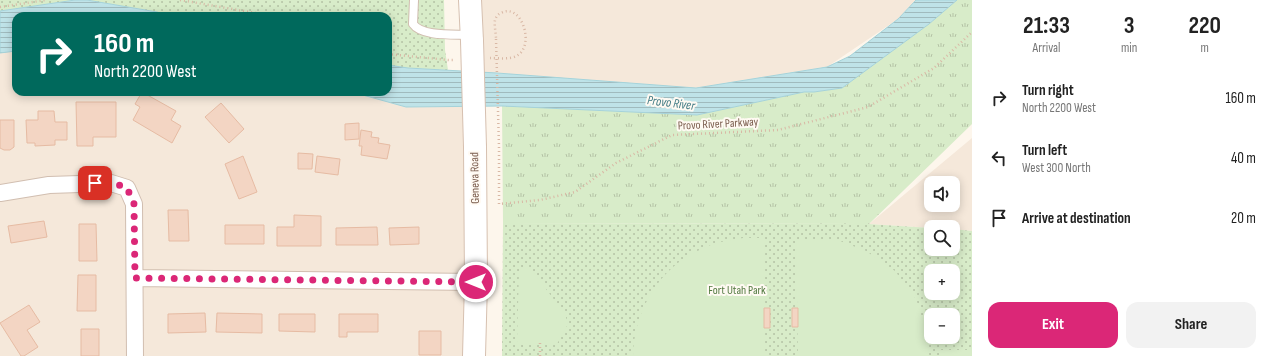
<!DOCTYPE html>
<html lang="en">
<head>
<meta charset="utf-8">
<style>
	body { margin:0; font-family:"Sofia Sans Condensed",sans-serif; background:#f2f2f2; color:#222; height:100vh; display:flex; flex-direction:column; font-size:15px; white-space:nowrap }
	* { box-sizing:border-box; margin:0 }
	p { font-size:13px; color:#767676 }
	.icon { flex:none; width:22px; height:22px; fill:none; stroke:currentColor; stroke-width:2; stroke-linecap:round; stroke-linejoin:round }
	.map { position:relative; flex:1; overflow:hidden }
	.sheet { display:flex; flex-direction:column; background:#fff; width:300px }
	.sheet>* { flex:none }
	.banner { position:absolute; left:12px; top:12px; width:380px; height:84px; border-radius:12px; box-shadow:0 2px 10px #0003; background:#00695c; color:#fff; overflow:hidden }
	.tools { position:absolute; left:924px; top:176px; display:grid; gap:8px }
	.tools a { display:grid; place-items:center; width:36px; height:36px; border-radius:8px; background:#fff; box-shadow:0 2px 10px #0003; font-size:20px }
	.pin { position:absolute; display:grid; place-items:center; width:34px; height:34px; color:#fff; margin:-17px; border-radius:8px; box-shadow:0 2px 6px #0006 }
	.me { position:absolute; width:44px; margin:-22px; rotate:270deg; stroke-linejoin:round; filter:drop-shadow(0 0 3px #0008) }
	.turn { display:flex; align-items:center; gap:14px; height:84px; padding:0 16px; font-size:18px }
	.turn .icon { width:52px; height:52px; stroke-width:2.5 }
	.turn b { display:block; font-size:28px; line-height:34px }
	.eta { display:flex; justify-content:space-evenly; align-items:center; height:68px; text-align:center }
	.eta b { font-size:24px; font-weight:700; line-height:28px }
	.action { display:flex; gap:8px; margin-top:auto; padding:8px 16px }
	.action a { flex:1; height:46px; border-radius:12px; background:#db2777; color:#fff; font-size:16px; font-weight:700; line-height:46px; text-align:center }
	.action a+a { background:#f2f2f2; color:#222 }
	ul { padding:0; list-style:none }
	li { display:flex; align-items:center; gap:12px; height:60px; padding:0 16px }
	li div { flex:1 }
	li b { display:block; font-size:15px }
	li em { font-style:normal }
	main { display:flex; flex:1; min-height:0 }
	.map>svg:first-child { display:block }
	.residential { fill:#f5e8da; fill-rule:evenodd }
	.grass { fill:url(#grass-tufts) }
	.park { fill:url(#park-dots); fill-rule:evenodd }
	.pitch { fill:#d8ecc9 }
	.water { fill:url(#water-rules); stroke:#a5d3da }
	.building { fill:#f3d5c3; stroke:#e6bba3 }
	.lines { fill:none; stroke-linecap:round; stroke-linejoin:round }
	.service-casing { stroke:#d1beb0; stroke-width:10 }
	.minor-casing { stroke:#d1beb0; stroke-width:18 }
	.secondary-casing { stroke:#d6c0b0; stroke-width:24 }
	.path { stroke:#d9b8a5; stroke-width:2.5; stroke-dasharray:1 3; stroke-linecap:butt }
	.service { stroke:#fff; stroke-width:8 }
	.minor { stroke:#fff; stroke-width:16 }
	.secondary { stroke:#fff; stroke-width:22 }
	.secondary-bridge-casing { stroke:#d6c0b0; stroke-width:24; stroke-linecap:butt }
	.path-bridge { stroke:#d9b8a5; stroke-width:2.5; stroke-dasharray:1 3; stroke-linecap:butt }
	.secondary-bridge { stroke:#fff; stroke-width:22 }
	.route { stroke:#db2777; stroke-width:7; stroke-dasharray:0 12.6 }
	.labels { text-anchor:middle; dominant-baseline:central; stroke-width:4; stroke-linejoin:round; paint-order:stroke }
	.street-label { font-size:12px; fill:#7a5c4d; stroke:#fffaf3 }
	.park-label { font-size:12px; fill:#537a41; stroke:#fffaf3 }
	.water-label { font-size:13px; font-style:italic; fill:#437c86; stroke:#fffaf3 }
</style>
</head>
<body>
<main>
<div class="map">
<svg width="972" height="356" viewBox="0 0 972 356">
	<defs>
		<pattern id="grass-tufts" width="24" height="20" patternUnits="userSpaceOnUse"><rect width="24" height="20" fill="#d8ecc9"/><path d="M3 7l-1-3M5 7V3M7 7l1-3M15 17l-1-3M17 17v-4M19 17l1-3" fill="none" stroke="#b4c2a5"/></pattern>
		<pattern id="park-dots" width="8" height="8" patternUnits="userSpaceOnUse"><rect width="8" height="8" fill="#d8ecc9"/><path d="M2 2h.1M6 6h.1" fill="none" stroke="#b4c2a5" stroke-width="1.8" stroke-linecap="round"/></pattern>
		<pattern id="water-rules" width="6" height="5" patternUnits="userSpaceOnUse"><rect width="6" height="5" fill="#bfe3e8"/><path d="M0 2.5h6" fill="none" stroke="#a0bbbe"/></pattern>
	</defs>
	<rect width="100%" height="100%" fill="#fdf6ec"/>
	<path class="residential" d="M 470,0 L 916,0 L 898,19 L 827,67 L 696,88 L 473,71 Z
		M 16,51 L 16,92 L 352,92 L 406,107 L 474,106 L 474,356 L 0,356 L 0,53 Z
		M 972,138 L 972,231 L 953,229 L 953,227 L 931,228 L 869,224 ZM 931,183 L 953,183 L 953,205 L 931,205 Z"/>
	<path class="grass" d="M 957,0 L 972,0 L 972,124 L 869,224 L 503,223 L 502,106 L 697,115 L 804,92 L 814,92 L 842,88 L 929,24 Z"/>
	<path class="park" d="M 0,0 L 75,0 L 0,11 Z
		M 87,0 L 444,0 L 445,50 L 448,70 L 408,68 L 388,65 L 388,16 L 170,16 L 157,12 Z
		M 503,223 L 869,224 L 931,228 L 931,249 L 953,249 L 953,229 L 972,231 L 972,356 L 502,356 ZM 931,271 L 953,271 L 953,293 L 931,293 ZM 931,315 L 953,315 L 953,337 L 931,337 Z"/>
	<path class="pitch" d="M 743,238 L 765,238 L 764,356 L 633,356 C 634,318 651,282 683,259 C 692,253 704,248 713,244 C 723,241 734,240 743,238 Z
		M 796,239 L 840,241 L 866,251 L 895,271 L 916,299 L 928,336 L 929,356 L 798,356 Z
		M 524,267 L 530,268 L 565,314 L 568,324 L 557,344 L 517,343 L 519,270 Z
		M 940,350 L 972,350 L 972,356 L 940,356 Z"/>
	<path class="water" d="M 75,0 L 87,0 L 157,12 L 170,16 L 16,16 L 16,51 L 0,53 L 0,11 Z
		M 916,0 L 957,0 L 929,24 L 842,88 L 814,92 L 804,92 L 697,115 L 502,106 L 406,107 L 352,92 L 388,92 L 388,65 L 408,68 L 497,73 L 696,88 L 827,67 L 850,56 L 898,19 Z"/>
	<path class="building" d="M 142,92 L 176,111 L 171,120 L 181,126 L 172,143 L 133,120 L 140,107 L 135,104 Z
		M 76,102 L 116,102 L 116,137 L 93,137 L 93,146 L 77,146 Z
		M 221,103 L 244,129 L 229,143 L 205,117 Z
		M 38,111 L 54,111 L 55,122 L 67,122 L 67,140 L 55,140 L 55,145 L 35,146 L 35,143 L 27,143 L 26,120 L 38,120 Z
		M 0,120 L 14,120 L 14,147 L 10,150 L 4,150 L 0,148 Z
		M 359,123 L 359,139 L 345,140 L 345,124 Z
		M 361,130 L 372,132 L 371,137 L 379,138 L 378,143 L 390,145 L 387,159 L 361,155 L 362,146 L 359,146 Z
		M 298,153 L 313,154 L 312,169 L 298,169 Z
		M 243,156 L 257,192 L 239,199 L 225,164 Z
		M 317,156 L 340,159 L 338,175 L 315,172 Z
		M 168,210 L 188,210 L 189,241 L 169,241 Z
		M 294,215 L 321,216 L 321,246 L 277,246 L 277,227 L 294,227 Z
		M 44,221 L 47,237 L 11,243 L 8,226 Z
		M 79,224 L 96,224 L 97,261 L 79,261 Z
		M 225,225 L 264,225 L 264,244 L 225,244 Z
		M 377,227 L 378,245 L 336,245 L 336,228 Z
		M 419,227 L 419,244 L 390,245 L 389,228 Z
		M 78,275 L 96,275 L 96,311 L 77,311 Z
		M 29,305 L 40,322 L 27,330 L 38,347 L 24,356 L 21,356 L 0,323 Z
		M 764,308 L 770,308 L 770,328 L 764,328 Z
		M 792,308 L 798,308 L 798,327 L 792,327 Z
		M 205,313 L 206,332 L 168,333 L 168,314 Z
		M 217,313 L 262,314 L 262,333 L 216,332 Z
		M 279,314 L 315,314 L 315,332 L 279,331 Z
		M 339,314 L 378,314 L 378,332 L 347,332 L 347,337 L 339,337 Z
		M 81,329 L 99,329 L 99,356 L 81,356 Z
		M 419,331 L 441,331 L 441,355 L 419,355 Z"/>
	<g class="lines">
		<defs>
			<path id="service" d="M 414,0 L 413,24 C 422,37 455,34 470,35"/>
			<path id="minor" d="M 0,193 L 49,185 L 111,183 L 127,188 L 134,204 L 135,356
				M 135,278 L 476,282"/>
			<path id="secondary" d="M 470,0 L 472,41
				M 474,356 L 476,282 L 475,147"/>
		</defs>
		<use href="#service" class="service-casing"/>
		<use href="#minor" class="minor-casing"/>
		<use href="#secondary" class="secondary-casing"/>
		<path class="path" d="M 180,0 L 273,16
			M 0,7 L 46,0
			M 388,54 L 448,60 L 455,60
			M 490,58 C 498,58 511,60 518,55 C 535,44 521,2 501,13 C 498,14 496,17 495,20 C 494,25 496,33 496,39
			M 499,147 L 499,204 L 540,200 L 575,192 L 616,163 L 672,135 L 778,130 L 868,107 L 934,68 L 972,32
			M 540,343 L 540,356"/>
		<use href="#service" class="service"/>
		<use href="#minor" class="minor"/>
		<use href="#secondary" class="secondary"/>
		<defs>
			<path id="secondary-bridge" d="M 472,41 L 475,147"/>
		</defs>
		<use href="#secondary-bridge" class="secondary-bridge-casing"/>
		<path class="path-bridge" d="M 496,39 L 499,147"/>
		<use href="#secondary-bridge" class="secondary-bridge"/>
	</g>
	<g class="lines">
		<path class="route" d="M 95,183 L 111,182 L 127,188 L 134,204 L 135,278 L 476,282"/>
	</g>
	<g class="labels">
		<g class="street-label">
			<text transform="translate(718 124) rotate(-3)">Provo River Parkway</text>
			<text transform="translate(475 178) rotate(-91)">Geneva Road</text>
		</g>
		<g class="park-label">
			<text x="737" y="290">Fort Utah Park</text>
		</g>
		<g class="water-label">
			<text transform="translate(671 103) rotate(7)">Provo River</text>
		</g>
	</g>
</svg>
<div class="tools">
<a><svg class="icon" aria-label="sound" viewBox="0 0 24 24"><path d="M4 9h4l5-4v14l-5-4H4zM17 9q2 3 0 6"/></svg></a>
<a><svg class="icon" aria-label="search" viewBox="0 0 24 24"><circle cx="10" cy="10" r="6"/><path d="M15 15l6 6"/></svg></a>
<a>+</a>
<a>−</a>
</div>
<div class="pin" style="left:95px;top:183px;background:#d93025"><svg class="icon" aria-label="arrive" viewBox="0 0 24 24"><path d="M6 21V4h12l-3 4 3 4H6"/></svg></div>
<svg class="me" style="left:476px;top:282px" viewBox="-20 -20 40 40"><circle r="17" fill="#db2777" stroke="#fff" stroke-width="3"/><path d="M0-11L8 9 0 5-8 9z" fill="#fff"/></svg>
<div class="banner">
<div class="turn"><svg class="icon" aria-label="right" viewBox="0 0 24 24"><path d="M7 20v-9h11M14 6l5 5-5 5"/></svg><div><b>160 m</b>North 2200 West</div></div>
</div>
</div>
<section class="sheet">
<div class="eta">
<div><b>21:33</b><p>Arrival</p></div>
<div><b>3</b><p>min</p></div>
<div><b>220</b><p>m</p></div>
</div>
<ul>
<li><svg class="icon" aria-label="right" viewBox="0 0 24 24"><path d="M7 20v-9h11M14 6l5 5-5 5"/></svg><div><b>Turn right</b><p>North 2200 West</p></div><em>160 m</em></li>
<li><svg class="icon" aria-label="left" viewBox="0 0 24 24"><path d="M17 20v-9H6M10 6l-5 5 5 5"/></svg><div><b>Turn left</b><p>West 300 North</p></div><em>40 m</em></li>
<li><svg class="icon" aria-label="arrive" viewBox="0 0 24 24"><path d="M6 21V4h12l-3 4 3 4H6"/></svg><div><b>Arrive at destination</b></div><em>20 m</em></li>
</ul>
<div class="action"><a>Exit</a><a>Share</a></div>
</section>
</main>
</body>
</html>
